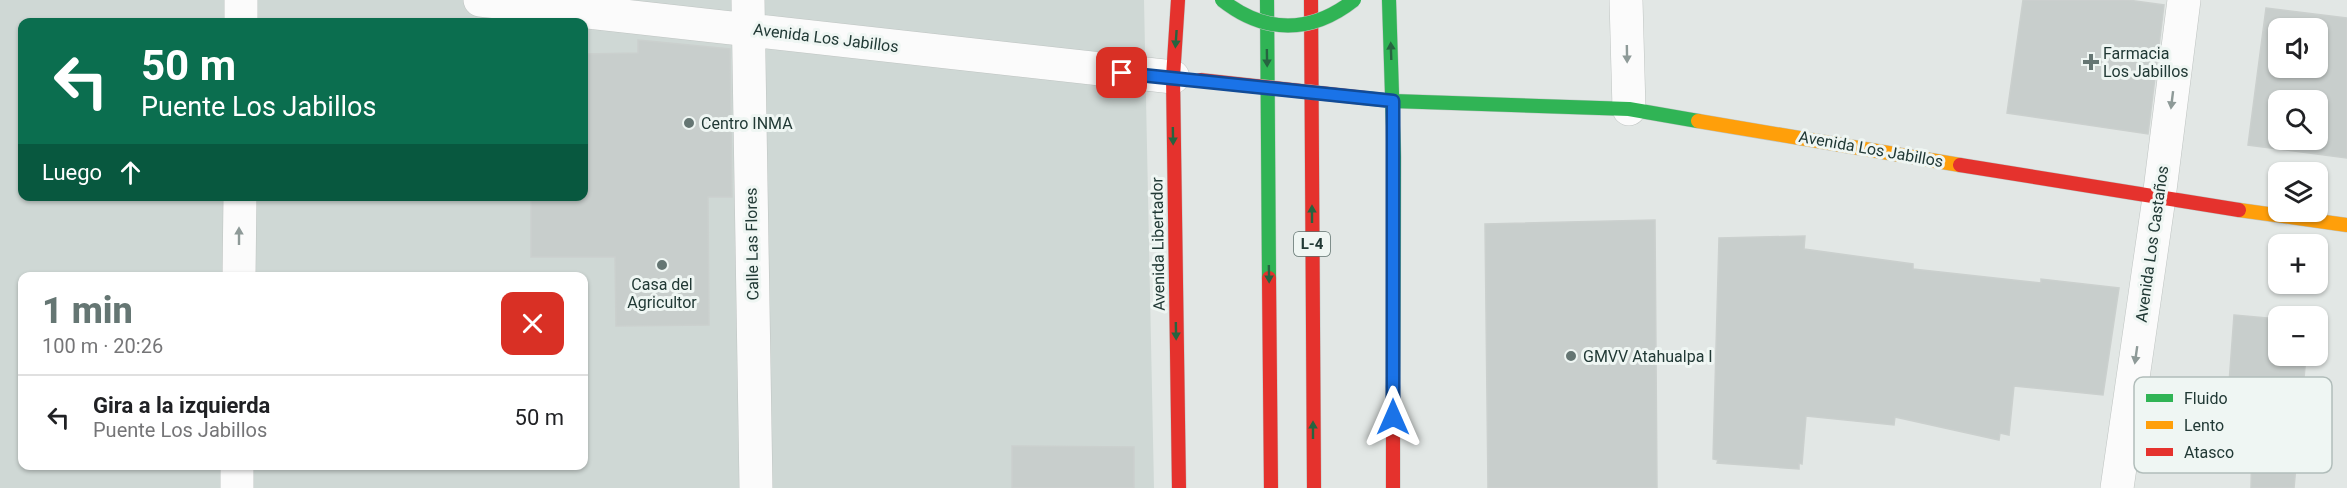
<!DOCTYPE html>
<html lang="es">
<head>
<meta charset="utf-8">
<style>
	body { margin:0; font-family:Roboto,sans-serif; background:#f6f6f6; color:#202124; height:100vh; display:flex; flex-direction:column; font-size:22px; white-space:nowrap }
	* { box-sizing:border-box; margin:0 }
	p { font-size:20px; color:#757577 }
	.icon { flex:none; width:33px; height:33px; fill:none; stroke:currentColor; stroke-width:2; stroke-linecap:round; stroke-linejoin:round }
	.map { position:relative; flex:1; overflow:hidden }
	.sheet { position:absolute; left:18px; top:272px; width:570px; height:198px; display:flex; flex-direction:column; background:#fff; border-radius:12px; box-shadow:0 2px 4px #0004 }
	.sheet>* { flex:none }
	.banner { position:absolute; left:18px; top:18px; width:570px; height:183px; border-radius:12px; box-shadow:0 2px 4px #0004; background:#0b6e4f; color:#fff; overflow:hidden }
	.fabs { position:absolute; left:2268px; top:18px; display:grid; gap:12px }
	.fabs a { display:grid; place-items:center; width:60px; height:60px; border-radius:12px; background:#fff; box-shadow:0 2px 4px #0004; font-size:30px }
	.pin { position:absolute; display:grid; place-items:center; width:51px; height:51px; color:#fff; margin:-26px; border-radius:12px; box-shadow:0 3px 9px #0006 }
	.me { position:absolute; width:66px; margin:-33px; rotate:0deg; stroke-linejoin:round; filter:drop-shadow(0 0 4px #0008) }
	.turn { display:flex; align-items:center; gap:21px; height:126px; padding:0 24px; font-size:27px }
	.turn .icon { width:78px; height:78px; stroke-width:2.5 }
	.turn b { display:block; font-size:42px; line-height:51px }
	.then { display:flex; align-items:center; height:57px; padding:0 24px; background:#0003; gap:12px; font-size:22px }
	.round { display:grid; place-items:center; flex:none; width:63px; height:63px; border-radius:12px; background:#f6f6f6 }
	.overview { display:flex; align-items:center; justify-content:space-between; height:102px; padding:0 24px }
	h1 { font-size:36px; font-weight:800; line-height:45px; color:#657673 }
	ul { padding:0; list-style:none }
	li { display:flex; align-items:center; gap:18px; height:84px; padding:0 24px; border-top:2px solid #e0e0e0 }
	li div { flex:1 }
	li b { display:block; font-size:22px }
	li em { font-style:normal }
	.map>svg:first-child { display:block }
	.built { fill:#cfd8d5; fill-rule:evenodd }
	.building { fill:#c8cecc; stroke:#cbd0ce; stroke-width:1.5; fill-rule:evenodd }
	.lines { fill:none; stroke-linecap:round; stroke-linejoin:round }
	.street-casing { stroke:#bfc4c2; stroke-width:34 }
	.fast-casing { stroke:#bec5c3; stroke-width:15 }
	.slow-casing { stroke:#bec5c3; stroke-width:15 }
	.jam-casing { stroke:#bec5c3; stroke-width:15 }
	.street { stroke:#fbfbfb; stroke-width:33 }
	.fast { stroke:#30b455; stroke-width:14 }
	.slow { stroke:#ff9f0a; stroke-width:14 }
	.jam { stroke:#e5322d; stroke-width:14 }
	.fast-bridge-casing { stroke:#bec5c3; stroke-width:15; stroke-linecap:butt }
	.jam-bridge-casing { stroke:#bec5c3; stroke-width:15; stroke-linecap:butt }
	.fast-bridge { stroke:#30b455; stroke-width:14 }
	.jam-bridge { stroke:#e5322d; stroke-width:14 }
	.oneway { fill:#266440 }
	.oneway2 { fill:#8e9a98 }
	.route-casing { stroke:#114b97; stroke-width:15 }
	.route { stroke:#1a73e8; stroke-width:10 }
	.poi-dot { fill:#657673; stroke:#eff6f3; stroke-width:2 }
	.labels { text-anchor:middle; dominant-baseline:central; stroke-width:6; stroke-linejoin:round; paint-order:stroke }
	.shield { fill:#eff6f3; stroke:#5f726e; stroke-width:1.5 }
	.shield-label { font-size:15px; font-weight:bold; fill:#213935 }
	.street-label { font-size:16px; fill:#213935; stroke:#eff6f3 }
	.poi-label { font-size:16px; fill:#213935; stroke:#eff6f3; text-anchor:start }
	.key { fill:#eff6f3; stroke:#b1bdba; stroke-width:1.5 }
	.key-label { font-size:16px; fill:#213935 }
</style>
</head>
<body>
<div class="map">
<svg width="2347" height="488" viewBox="0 0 2347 488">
	<rect width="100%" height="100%" fill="#e2e7e5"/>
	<path class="built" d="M 0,0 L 1144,0 L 1154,488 L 0,488 ZM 22,22 L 584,22 L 584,196 L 22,196 ZM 22,276 L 584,276 L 584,465 L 22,465 Z"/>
	<path class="building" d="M 2023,0 L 2128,0 L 2164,5 L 2148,134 L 2007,113 Z
		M 2266,8 L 2347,18 L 2347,158 L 2248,145 ZM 2278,28 L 2318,28 L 2318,68 L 2278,68 ZM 2278,100 L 2318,100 L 2318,140 L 2278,140 Z
		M 638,40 L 730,49 L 732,197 L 708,197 L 709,325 L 616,326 L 615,257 L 531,257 L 531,196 L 584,196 L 584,54 L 638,53 Z
		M 1655,220 L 1657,488 L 1488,488 L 1485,224 Z
		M 1805,236 L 1804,249 L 1913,264 L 1913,269 L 2041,283 L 2041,279 L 2119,288 L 2103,395 L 2014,386 L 2009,435 L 2000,433 L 1999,440 L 1895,417 L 1894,425 L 1806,416 L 1802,464 L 1799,463 L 1799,469 L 1717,463 L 1718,460 L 1713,459 L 1719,238 Z
		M 2234,315 L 2278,319 L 2278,356 L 2306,356 L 2294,488 L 2251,488 L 2252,443 L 2225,438 Z
		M 1012,446 L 1134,447 L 1134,488 L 1012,488 Z"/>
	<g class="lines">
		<defs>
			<path id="street" d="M 480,0 L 1173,77
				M 748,0 L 756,488
				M 1626,0 L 1629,109
				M 241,22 L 241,0
				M 239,276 L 240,196
				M 237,488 L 237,465
				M 2117,488 L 2159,198 L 2184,0"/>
			<path id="fast" d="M 1267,0 L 1269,278
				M 1389,0 L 1394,157 L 1393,387
				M 1365,98 L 1393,101 L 1629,109 L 1698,121"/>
			<path id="slow" d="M 1698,121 L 1960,165
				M 2239,210 L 2347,225"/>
			<path id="jam" d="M 1178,0 L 1173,77 L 1179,488
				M 1311,0 L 1314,488
				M 1960,165 L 2239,210
				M 1269,278 L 1271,488
				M 1393,488 L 1393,387"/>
		</defs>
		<use href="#street" class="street-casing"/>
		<use href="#fast" class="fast-casing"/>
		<use href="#slow" class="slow-casing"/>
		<use href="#jam" class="jam-casing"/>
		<use href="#street" class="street"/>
		<use href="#fast" class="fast"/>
		<use href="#slow" class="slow"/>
		<use href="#jam" class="jam"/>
		<defs>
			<path id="fast-bridge" d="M 1222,0 C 1265,34 1311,34 1354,0"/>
			<path id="jam-bridge" d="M 1200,80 L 1365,98"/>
		</defs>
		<use href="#fast-bridge" class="fast-bridge-casing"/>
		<use href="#jam-bridge" class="jam-bridge-casing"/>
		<use href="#fast-bridge" class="fast-bridge"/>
		<use href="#jam-bridge" class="jam-bridge"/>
	</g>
	<defs><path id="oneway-solid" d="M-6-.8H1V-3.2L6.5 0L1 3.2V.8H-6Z" transform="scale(1.5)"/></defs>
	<g class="oneway">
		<use href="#oneway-solid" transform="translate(1176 39) rotate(94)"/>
		<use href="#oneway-solid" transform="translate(1391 51) rotate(-92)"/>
		<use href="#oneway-solid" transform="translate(1267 58) rotate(89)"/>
		<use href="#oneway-solid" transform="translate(1173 136) rotate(89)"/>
		<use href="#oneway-solid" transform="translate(1312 214) rotate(-90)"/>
		<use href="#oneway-solid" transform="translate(1269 274) rotate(89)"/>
		<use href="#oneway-solid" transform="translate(1176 331) rotate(89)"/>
		<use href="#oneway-solid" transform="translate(1313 430) rotate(-90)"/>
	</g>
	<g class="oneway2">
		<use href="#oneway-solid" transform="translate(1627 54) rotate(89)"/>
		<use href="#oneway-solid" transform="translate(2172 100) rotate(97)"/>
		<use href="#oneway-solid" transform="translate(239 236) rotate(-90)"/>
		<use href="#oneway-solid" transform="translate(2136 355) rotate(98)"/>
	</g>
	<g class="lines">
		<defs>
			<path id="route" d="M 1122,73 L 1393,101 L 1393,417"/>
		</defs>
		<use href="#route" class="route-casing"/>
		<use href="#route" class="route"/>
	</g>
	<g class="poi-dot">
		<path d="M2088 53h6v6h6v6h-6v6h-6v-6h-6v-6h6z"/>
		<circle cx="689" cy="123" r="6"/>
		<circle cx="662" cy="265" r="6"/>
		<circle cx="1571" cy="356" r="6"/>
	</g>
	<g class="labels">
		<rect class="shield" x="1294" y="232" width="36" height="24" rx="4.5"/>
		<g class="shield-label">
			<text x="1312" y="244">L-4</text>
		</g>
		<g class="street-label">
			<text transform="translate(826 38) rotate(7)">Avenida Los Jabillos</text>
			<text transform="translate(1871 149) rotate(10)">Avenida Los Jabillos</text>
			<text transform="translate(752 244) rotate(-91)">Calle Las Flores</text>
			<text transform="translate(1158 244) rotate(-91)">Avenida Libertador</text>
			<text transform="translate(2152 244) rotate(-82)">Avenida Los Castaños</text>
		</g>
		<g class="poi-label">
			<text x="2103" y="53">Farmacia<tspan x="2103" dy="18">Los Jabillos</tspan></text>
			<text x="701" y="123">Centro INMA</text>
			<text x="662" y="284" text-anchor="middle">Casa del<tspan x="662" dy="18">Agricultor</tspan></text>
			<text x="1583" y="356">GMVV Atahualpa I</text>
		</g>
	</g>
	<rect x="2134" y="377" width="198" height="96" rx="9" class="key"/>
	<rect x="2146" y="394" width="27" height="8" fill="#30b455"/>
	<rect x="2146" y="421" width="27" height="8" fill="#ff9f0a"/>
	<rect x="2146" y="448" width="27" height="8" fill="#e5322d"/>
	<g class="key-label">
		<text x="2184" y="404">Fluido</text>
		<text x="2184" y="431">Lento</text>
		<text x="2184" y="458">Atasco</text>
	</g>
</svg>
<div class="fabs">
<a><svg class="icon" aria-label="sound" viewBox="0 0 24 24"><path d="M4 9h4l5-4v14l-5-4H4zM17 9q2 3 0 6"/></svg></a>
<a><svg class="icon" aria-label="search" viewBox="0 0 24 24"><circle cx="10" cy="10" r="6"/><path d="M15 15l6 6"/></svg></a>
<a><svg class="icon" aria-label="layers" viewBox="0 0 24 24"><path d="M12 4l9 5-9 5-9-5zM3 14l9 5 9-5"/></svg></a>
<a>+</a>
<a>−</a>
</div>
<div class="pin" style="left:1122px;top:73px;background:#d93025"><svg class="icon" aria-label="arrive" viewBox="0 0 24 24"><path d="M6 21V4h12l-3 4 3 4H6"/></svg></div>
<svg class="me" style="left:1393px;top:417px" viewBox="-20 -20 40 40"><path d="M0-17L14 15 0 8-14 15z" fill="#1a73e8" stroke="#fff" stroke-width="4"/></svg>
<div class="banner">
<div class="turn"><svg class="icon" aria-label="left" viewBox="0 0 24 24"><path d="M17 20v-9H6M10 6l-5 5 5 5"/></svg><div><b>50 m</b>Puente Los Jabillos</div></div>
<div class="then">Luego<svg class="icon" aria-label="ahead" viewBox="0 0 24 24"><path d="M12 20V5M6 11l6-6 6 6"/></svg></div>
</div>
<section class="sheet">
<div class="overview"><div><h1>1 min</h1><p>100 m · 20:26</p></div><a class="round" style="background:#d93025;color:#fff"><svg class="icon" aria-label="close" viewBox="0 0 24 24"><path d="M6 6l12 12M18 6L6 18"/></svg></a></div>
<ul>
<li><svg class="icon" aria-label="left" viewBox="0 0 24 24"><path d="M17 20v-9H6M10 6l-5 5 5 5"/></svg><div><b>Gira a la izquierda</b><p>Puente Los Jabillos</p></div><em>50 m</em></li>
</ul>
</section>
</div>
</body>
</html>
